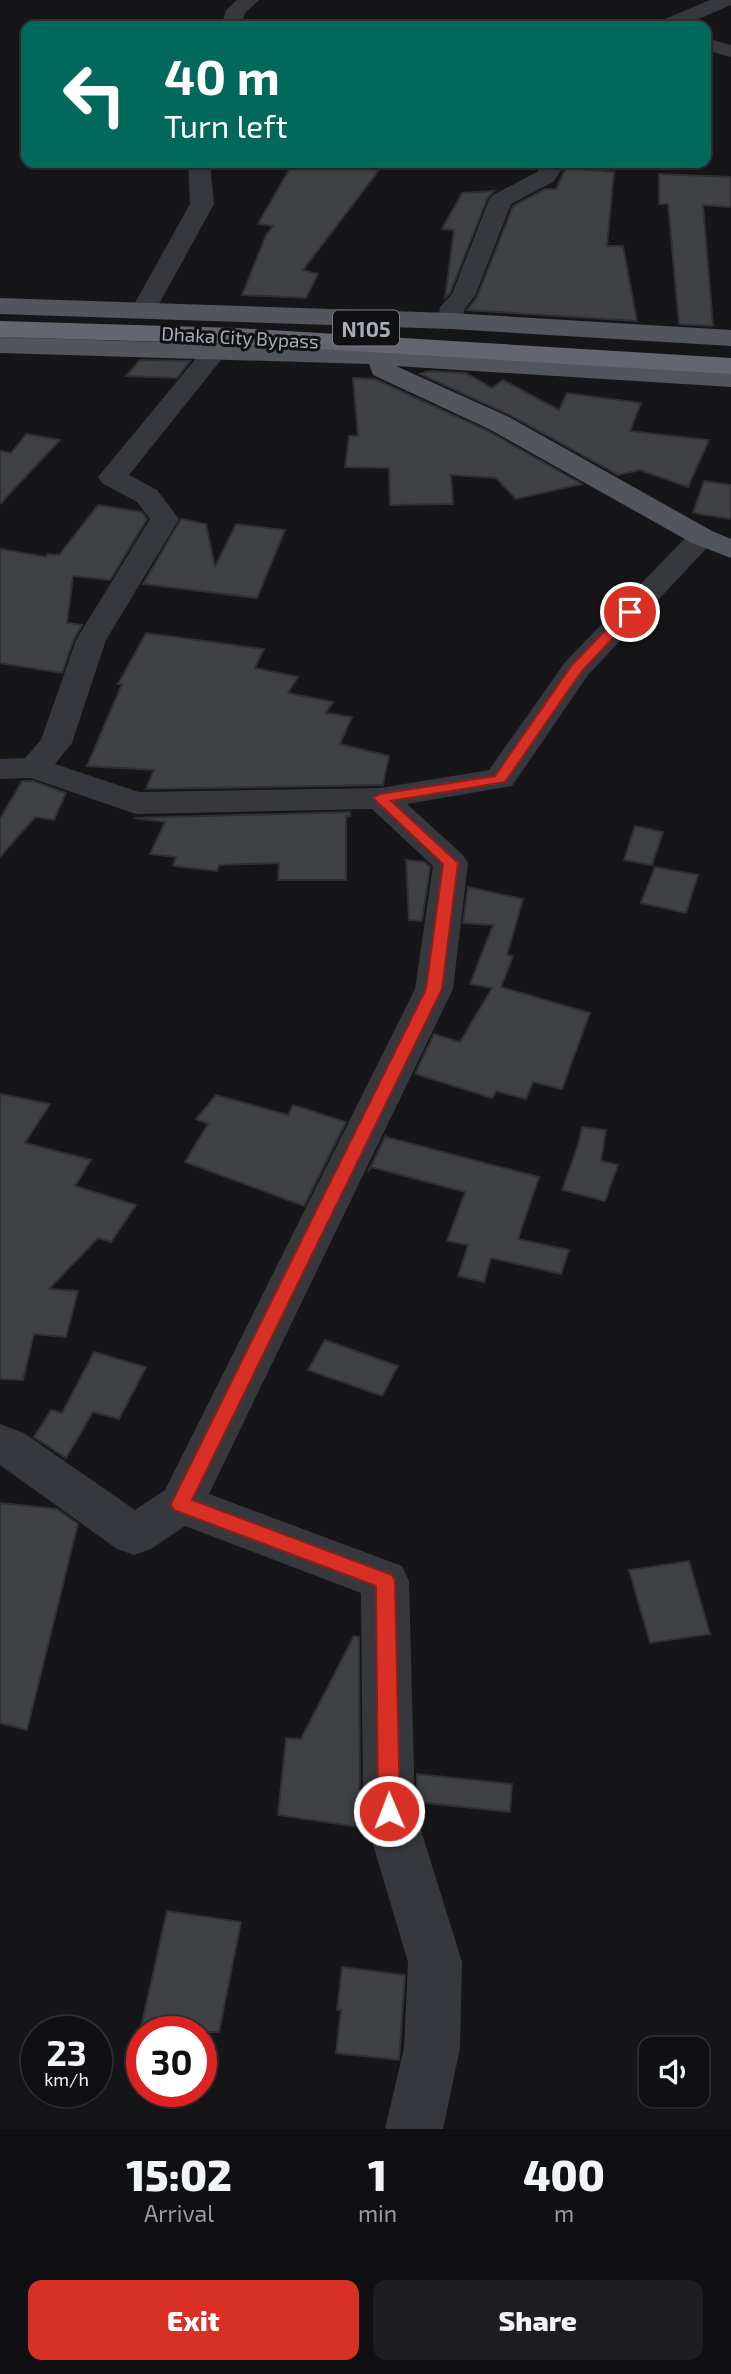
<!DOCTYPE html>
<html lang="en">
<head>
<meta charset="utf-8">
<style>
	body { margin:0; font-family:"Exo 2",sans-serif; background:#1e1e20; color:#f1f3f6; height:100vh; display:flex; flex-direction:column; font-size:26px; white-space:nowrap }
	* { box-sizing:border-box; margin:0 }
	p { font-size:23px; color:#9c9d9f }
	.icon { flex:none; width:38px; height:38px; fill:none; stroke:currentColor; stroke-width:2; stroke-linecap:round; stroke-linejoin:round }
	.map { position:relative; height:2129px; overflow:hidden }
	.sheet { display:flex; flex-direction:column; background:#101012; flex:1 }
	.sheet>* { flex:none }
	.guide { position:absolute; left:21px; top:21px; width:690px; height:147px; border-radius:14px; box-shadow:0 2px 5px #0004,0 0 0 2px #303032; background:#00695c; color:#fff; overflow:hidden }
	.buttons { position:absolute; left:639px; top:2037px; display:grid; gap:14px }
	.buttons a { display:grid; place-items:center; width:70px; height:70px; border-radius:14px; background:#101012; box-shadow:0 2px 5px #0004,0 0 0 2px #303032; font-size:35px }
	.speed { position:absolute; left:21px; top:2016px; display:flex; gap:14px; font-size:35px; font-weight:700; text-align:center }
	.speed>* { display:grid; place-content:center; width:91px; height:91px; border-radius:50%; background:#101012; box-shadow:0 2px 5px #0004,0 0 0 2px #303032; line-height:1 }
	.speed small { font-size:18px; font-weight:400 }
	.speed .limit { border:10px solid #d22; background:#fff; color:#111 }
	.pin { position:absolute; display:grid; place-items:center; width:60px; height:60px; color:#fff; margin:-30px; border:4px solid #fff; border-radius:50%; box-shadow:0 2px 7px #0007 }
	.me { position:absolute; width:77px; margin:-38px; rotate:359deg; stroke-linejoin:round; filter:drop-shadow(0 0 5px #0008) }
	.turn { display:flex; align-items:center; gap:24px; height:147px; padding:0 28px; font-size:32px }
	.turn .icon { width:91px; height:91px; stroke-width:2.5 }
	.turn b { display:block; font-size:49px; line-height:60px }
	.eta { display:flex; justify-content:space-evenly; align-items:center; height:119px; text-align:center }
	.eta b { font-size:42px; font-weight:800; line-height:49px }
	.cta { display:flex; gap:14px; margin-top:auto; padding:14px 28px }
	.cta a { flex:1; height:80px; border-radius:14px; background:#d93025; color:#fff; font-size:28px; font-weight:800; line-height:80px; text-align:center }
	.cta a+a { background:#1e1e20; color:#f1f3f6 }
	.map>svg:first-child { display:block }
	.building { fill:#404145; stroke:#303034; stroke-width:2 }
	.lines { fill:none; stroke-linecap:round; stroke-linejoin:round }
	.minor { fill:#37383d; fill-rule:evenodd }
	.major { fill:#53555c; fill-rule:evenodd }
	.highway { fill:#63666e; fill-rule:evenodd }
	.route { fill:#d93025; stroke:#8d1f18; stroke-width:2 }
	.labels { text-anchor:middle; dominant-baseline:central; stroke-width:6; stroke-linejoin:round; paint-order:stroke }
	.far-street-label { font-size:19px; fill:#a8adb8; stroke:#111113 }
	.shield { fill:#111113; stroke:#7b7e86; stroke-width:2 }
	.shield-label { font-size:21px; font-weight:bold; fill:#a8adb8 }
</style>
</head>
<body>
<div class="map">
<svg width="731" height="2129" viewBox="0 0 731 2129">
	<rect width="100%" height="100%" fill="#161618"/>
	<path class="building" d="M 293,163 L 339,163 L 337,165 L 379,170 L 303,270 L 318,274 L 306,298 L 242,295 L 266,235 L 273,226 L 258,224 Z
		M 566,168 L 614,172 L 607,246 L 623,246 L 637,321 L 467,310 L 477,297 L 513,206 L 545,189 L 556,189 Z
		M 659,174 L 731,177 L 731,207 L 703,205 L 713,326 L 679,324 L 668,204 L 659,204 Z
		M 494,191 L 487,199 L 450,293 L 445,298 L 454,230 L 442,229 L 462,193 Z
		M 140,360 L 190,361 L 177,378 L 126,376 Z
		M 429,371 L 466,373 L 492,388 L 503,380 L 559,410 L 567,393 L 641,403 L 630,431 L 709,440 L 688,487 L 640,470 L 618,475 L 510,415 L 420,374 Z
		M 353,378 L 375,379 L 488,431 L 582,484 L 516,499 L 496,478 L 451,475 L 453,504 L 390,505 L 389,468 L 345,467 L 349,436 L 358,436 Z
		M 26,434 L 60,440 L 0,504 L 0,451 L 11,453 Z
		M 704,481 L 731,485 L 731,519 L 693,513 Z
		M 98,505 L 142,512 L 147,519 L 110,580 L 73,576 L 67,623 L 82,625 L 74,639 L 62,673 L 0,663 L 0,549 L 46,557 L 48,554 L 59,555 Z
		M 181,519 L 206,524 L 215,567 L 236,524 L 285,530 L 257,598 L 143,584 Z
		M 146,633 L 264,649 L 255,668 L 298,677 L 288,693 L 333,702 L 326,713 L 352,717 L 340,744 L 389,756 L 383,785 L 146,789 L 154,770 L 87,766 L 122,684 L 118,684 Z
		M 22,781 L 33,781 L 66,793 L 54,820 L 35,817 L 0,857 L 0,819 Z
		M 350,812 L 350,816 L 346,816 L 346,880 L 278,880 L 279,863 L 219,865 L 217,871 L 173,866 L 176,857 L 150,854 L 165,822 L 134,818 Z
		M 635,826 L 663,832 L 652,865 L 624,860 Z
		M 406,860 L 425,862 L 430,867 L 422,921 L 409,920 Z
		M 655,867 L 698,875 L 686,913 L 641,903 Z
		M 468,887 L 523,899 L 507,955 L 513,956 L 501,987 L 590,1013 L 562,1089 L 533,1082 L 526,1099 L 496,1091 L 492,1098 L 415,1074 L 434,1034 L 460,1042 L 492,988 L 470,984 L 493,925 L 463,923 Z
		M 0,1094 L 50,1104 L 25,1143 L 91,1160 L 75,1186 L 136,1205 L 111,1242 L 98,1238 L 49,1289 L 78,1291 L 66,1337 L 34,1334 L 23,1380 L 0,1379 Z
		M 216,1095 L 288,1115 L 293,1105 L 346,1122 L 304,1206 L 185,1162 L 208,1124 L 196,1119 Z
		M 582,1127 L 606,1130 L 601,1161 L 618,1165 L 605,1201 L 562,1190 L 578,1145 Z
		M 386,1135 L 386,1137 L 539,1177 L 518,1239 L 569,1250 L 561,1274 L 491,1258 L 484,1282 L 458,1276 L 468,1245 L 447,1241 L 465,1192 L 371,1167 L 368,1172 Z
		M 325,1340 L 398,1366 L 382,1396 L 308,1370 Z
		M 94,1352 L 146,1367 L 119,1419 L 93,1412 L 66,1458 L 34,1437 L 51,1410 L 62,1413 Z
		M 0,1503 L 57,1509 L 78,1524 L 27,1730 L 0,1723 Z
		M 689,1561 L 710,1634 L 650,1643 L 629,1570 Z
		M 354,1636 L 359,1637 L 360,1811 L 365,1828 L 278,1815 L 286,1738 L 301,1739 Z
		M 417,1774 L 512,1784 L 510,1812 L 417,1802 Z
		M 167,1911 L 241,1922 L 219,2032 L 140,2032 Z
		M 342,1967 L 405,1975 L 399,2060 L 336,2053 L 341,2010 L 337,2010 Z"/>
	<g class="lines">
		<path class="minor" d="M 237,0 L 259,0 L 245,13 L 241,26 L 221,26 L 226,10 Z
			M 710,0 L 731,0 L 731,5 L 682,26 L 655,26 L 658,22 Z
			M 705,38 L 731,45 L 731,57 L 705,50 Z
			M 188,163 L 210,163 L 214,204 L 153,315 L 144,318 L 135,315 L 131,310 L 190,204 Z
			M 544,163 L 566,163 L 553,182 L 511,204 L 475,296 L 465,308 L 460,326 L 451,329 L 442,326 L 438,321 L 440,307 L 452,294 L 489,200 L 493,195 L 537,172 Z
			M 216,342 L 225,345 L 229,350 L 129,475 L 157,490 L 179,519 L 106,640 L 72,743 L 55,764 L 139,792 L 380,788 L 489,770 L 566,661 L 692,531 L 702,528 L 712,531 L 717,537 L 588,675 L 512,786 L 407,804 L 463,855 L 468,863 L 453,989 L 209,1494 L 402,1566 L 409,1581 L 415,1811 L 462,1962 L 460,2048 L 443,2129 L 385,2129 L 404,2048 L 408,1962 L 363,1811 L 361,1593 L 185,1526 L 151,1549 L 134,1555 L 117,1549 L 0,1465 L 0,1424 L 24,1433 L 135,1510 L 165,1490 L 415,989 L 433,866 L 372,809 L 136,814 L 31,778 L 0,779 L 0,759 L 25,758 L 41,740 L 76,640 L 150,519 L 137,502 L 102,483 L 98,477 L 207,345 Z"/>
		<path class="major" d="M 0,298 L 451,313 L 731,330 L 731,346 L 451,329 L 0,314 Z
			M 0,337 L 382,349 L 731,371 L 731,387 L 396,366 L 509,417 L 712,531 L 731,539 L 731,558 L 692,543 L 489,429 L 373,375 L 369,364 L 0,353 Z"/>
		<path class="highway" d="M 0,321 L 236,328 L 731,358 L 731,374 L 236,344 L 0,337 Z"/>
	</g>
	<path class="route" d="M 630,608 L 635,609 L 635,615 L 582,671 L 505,782 L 391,801 L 458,863 L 442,989 L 192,1500 L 392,1575 L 395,1581 L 400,1811 L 397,1818 L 389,1821 L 381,1818 L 378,1811 L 376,1586 L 174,1510 L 171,1504 L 426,989 L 443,864 L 373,798 L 380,794 L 495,776 L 572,665 L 626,609 Z"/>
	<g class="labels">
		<g class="far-street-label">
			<text transform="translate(240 337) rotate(3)">Dhaka City Bypass</text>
		</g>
		<rect class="shield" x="333" y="310.5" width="66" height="35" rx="5"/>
		<g class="shield-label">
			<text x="366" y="328">N105</text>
		</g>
	</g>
</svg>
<div class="buttons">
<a><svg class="icon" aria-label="sound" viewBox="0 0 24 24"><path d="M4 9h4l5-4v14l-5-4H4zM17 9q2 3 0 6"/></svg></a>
</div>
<div class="speed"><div>23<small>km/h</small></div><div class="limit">30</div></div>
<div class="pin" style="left:630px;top:612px;background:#d93025"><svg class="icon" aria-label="arrive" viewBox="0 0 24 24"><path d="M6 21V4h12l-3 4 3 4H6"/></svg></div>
<svg class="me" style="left:389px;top:1811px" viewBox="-20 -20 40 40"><circle r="17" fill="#d93025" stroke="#fff" stroke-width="3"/><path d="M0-11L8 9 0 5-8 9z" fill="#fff"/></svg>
<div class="guide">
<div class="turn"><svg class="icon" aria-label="left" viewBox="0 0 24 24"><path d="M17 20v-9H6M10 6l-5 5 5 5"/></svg><div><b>40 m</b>Turn left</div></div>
</div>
</div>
<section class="sheet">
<div class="eta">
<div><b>15:02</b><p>Arrival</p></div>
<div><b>1</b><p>min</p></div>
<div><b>400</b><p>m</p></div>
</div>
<div class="cta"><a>Exit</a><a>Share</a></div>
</section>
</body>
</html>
